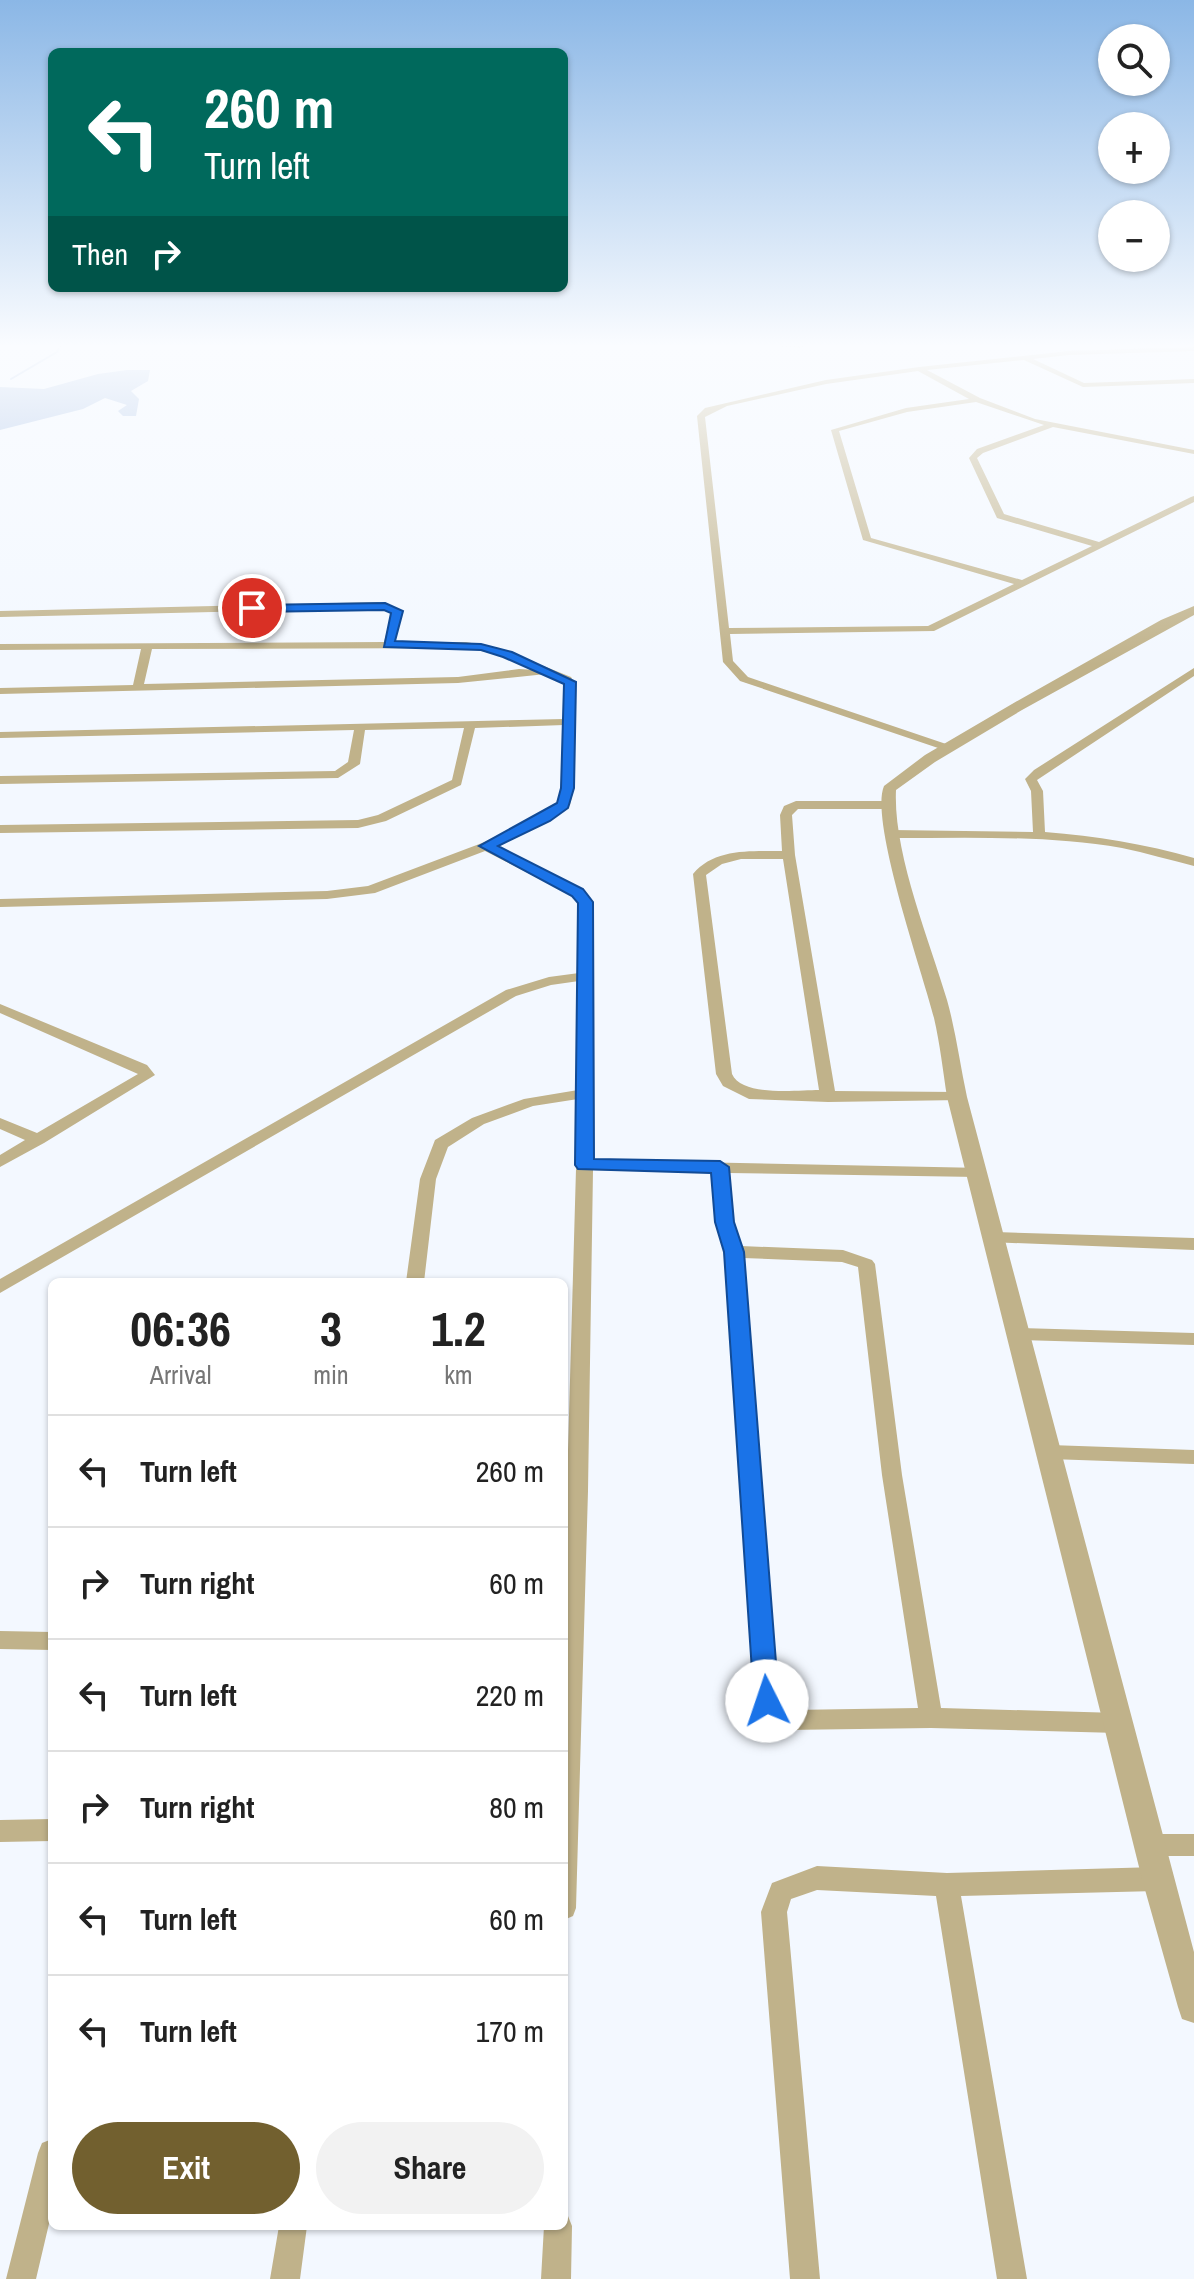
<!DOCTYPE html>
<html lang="en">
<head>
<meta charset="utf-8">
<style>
	body { margin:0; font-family:"Archivo Narrow",sans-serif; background:#f2f2f2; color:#222; height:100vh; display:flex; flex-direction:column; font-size:30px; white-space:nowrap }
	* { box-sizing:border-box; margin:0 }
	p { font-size:26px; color:#767676 }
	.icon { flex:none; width:44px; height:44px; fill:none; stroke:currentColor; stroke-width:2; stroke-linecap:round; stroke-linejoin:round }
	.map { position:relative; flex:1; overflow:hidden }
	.sheet { position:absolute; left:48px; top:1278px; width:520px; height:952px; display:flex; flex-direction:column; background:#fff; border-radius:12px; box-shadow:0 2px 6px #0004 }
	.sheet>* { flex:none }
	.top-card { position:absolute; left:48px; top:48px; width:520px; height:244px; border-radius:12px; box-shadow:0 2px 6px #0004; background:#00695c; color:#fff; overflow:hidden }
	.controls { position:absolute; left:1098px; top:24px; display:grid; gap:16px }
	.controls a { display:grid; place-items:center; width:72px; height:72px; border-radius:50%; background:#fff; box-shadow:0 2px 6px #0004; font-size:40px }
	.pin { position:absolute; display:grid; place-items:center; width:68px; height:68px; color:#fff; margin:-34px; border:4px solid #fff; border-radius:50%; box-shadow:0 2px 8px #0007 }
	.me { position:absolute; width:88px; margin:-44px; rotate:356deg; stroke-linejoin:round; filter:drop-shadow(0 0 6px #0008) }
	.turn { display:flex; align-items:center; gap:28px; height:168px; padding:0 24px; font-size:36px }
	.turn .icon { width:104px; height:104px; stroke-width:2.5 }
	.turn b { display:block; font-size:56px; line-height:68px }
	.then { display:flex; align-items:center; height:76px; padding:0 24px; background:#0003; gap:16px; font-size:30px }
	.eta { display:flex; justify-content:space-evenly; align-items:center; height:136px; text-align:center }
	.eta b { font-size:48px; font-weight:800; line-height:56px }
	.button { display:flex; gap:16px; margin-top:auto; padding:16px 24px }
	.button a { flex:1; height:92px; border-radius:48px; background:#72602f; color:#fff; font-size:32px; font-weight:800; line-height:92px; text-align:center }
	.button a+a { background:#f2f2f2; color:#222 }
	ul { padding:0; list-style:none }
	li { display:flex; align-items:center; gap:24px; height:112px; padding:0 24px; border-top:2px solid #e0e0e0 }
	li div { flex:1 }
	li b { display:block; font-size:30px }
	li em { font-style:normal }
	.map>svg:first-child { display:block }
	.water { fill:#a1bbe3 }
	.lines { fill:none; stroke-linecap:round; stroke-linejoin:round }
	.stream { stroke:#a1bbe3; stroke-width:2 }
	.minor { fill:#c0b28a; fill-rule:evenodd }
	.tertiary { fill:#c0b28a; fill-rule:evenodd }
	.route { fill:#1a73e8; stroke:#114b97; stroke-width:2 }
</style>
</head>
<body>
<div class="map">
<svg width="1194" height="2279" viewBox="0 0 1194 2279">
	<rect width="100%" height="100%" fill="#f3f8ff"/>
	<path class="water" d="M 127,370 L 150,370 L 148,381 L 131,391 L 139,399 L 136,416 L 123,416 L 118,411 L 127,405 L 105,398 L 83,409 L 0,430 L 0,387 L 44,389 L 98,374 Z"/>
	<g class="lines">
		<path class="stream" d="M 11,379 L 57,352 L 60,346"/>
		<path class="minor" d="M 778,346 L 803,346 L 800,348 Z
			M 1194,347 L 1194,351 L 1069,355 L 1033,359 L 1084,383 L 1194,379 L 1194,383 L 1083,387 L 1024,360 L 927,370 L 980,398 L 1035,419 L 1194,450 L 1194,454 L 1053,427 L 983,453 L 977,458 L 1004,514 L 1099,542 L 1191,497 L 1194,496 L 1194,502 L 934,631 L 730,634 L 733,661 L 748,677 L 952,746 L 952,750 L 944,750 L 740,681 L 723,662 L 697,416 L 705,408 L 826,380 L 919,367 L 1069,351 ZM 918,371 L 969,399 L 906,408 L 831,430 L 863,540 L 1014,584 L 928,626 L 729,628 L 705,417 L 727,406 L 826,384 ZM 976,402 L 1044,425 L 977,449 L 969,458 L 997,518 L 1092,546 L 1022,580 L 871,538 L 839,431 L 907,412 Z
			M 378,602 L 402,611 L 394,642 L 466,642 L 499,648 L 571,677 L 576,686 L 574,788 L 570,805 L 549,821 L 496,846 L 583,890 L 593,902 L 593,1160 L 983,1168 L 985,1172 L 983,1176 L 977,1177 L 729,1173 L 732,1222 L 741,1246 L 843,1250 L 872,1260 L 875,1264 L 902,1475 L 941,1708 L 1118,1713 L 1126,1716 L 1129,1723 L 1126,1730 L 1118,1733 L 931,1728 L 786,1730 C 774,1725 761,1713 756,1701 L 725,1252 L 716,1222 L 712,1172 L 593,1170 L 588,1491 L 576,1908 L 573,1916 L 564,1920 L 564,1591 L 578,1099 L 533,1106 L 484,1124 L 448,1147 L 436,1179 L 424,1282 L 406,1282 L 420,1179 L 435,1140 L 472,1118 L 524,1099 L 578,1090 L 579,981 L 551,985 L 516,996 L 0,1293 L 0,1279 L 506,990 L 549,977 L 579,973 L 579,903 L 573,896 L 485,851 L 375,893 L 327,899 L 0,907 L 0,899 L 327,891 L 368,886 L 482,843 L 541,815 L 558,803 L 562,788 L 564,725 L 475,728 L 461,785 L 386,821 L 358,828 L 0,833 L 0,825 L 358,820 L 378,815 L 452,780 L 464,728 L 365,730 L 360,764 L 338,778 L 0,784 L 0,776 L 335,771 L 348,762 L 354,730 L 0,738 L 0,732 L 564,719 L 566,686 L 563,681 L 546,674 L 458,683 L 0,694 L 0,688 L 133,685 L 141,649 L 0,650 L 0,644 L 384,642 L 392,612 L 377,608 L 0,617 L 0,611 ZM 466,648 L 496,654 L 535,670 L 519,669 L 458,677 L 144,684 L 152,649 ZM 743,1258 L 842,1262 L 858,1267 L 882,1475 L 918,1708 L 791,1710 L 778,1697 Z
			M 1194,668 L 1194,676 L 1037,780 L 1043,791 L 1045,832 C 1096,836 1145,844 1194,858 L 1194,866 C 1170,860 1146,853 1122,848 C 1046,835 968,838 892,838 L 886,834 L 892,830 L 1033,832 L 1031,791 L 1025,779 L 1034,770 Z
			M 796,801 L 889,801 L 895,805 L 889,809 L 798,809 L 792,815 L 795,855 L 835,1091 L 957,1092 L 962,1094 L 965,1097 L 962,1100 L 828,1102 L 749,1099 L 723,1086 L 716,1074 L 693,874 C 714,848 751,851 782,851 L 780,815 L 784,806 ZM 741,859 L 783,859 L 819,1090 C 797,1090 742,1097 732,1074 L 706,875 L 722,864 Z
			M 0,1004 L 147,1065 L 155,1075 L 44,1143 L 0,1167 L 0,1155 L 25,1140 L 0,1129 L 0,1118 L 37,1133 L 138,1074 L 0,1013 Z
			M 995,1232 L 1194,1238 L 1194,1250 L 989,1242 L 986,1238 L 989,1234 Z
			M 1020,1328 L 1194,1333 L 1194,1345 L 1020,1340 L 1014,1339 L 1011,1334 L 1014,1329 Z
			M 1050,1445 L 1194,1450 L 1194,1464 L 1050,1459 L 1043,1457 L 1040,1452 L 1043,1447 Z
			M 0,1631 L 52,1632 L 52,1650 L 0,1649 Z
			M 52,1819 L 52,1841 L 0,1842 L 0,1820 Z
			M 1149,1834 L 1194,1834 L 1194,1856 L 1149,1856 L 1140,1853 L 1137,1845 L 1140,1837 Z
			M 817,1866 L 947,1873 L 1157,1867 L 1166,1871 L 1169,1879 L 1166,1887 L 1157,1891 L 961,1896 L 1027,2279 L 997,2279 L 936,1896 L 817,1890 L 791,1899 L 787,1912 L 820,2279 L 790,2279 L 761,1912 L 772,1883 Z
			M 52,2139 L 52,2211 L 36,2279 L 6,2279 L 38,2153 L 42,2143 Z
			M 564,2214 L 568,2216 L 572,2226 L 571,2279 L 541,2279 L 544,2226 L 564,2226 Z
			M 279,2226 L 307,2226 L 300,2279 L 270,2279 Z"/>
		<path class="tertiary" d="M 1194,606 L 1194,615 L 1022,710 L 935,762 L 896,790 C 893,853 929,939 947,1000 C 956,1032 960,1065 967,1097 L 1194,1952 L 1194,2023 L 1182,2019 L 1178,2007 L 1142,1879 L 947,1097 C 943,1071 940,1044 934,1018 C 923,974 869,820 884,786 L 925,755 L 1012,704 L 1161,620 Z"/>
	</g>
	<linearGradient id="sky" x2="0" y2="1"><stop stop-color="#8bb7e6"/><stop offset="0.52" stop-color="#fafcff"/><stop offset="1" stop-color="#fafcff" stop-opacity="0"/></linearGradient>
	<rect width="1194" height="665" fill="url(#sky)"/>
	<path class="route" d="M 385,603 L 403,611 L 395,641 L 481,644 L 512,652 L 576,682 L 574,788 L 568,808 L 550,821 L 498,846 L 583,889 L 593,902 L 594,1159 L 720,1161 L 729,1167 L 734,1222 L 744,1252 L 779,1701 L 776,1709 L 767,1713 L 758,1709 L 754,1701 L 724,1252 L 715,1222 L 711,1173 L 578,1169 L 575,1165 L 578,903 L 572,896 L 479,846 L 557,803 L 561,788 L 564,684 L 503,657 L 481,650 L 384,647 L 391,613 L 384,610 L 252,612 L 247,608 L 252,605 Z"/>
</svg>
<div class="controls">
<a><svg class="icon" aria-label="search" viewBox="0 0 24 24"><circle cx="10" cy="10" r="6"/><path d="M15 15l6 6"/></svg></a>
<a>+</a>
<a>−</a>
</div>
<div class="pin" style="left:252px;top:608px;background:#d93025"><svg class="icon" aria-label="arrive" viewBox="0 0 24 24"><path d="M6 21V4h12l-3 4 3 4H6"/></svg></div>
<svg class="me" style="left:767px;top:1701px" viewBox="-20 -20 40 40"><circle r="19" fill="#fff"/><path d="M0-13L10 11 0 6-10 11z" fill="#1a73e8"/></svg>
<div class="top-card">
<div class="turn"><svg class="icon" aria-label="left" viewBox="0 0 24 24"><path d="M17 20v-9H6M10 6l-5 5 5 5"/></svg><div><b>260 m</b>Turn left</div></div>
<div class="then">Then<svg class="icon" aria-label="right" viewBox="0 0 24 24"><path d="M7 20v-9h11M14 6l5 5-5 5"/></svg></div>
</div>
<section class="sheet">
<div class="eta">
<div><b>06:36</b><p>Arrival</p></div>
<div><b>3</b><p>min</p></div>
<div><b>1.2</b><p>km</p></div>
</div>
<ul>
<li><svg class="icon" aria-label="left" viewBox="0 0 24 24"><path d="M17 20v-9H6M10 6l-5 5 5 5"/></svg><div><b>Turn left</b></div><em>260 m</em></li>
<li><svg class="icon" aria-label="right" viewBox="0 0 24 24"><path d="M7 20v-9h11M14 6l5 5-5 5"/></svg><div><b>Turn right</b></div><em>60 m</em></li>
<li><svg class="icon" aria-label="left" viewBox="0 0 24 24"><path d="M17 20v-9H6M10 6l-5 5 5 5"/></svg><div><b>Turn left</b></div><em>220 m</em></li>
<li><svg class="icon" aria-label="right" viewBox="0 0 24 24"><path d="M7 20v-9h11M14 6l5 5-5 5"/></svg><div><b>Turn right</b></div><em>80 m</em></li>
<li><svg class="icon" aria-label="left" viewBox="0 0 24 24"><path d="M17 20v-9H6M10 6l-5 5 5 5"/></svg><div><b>Turn left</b></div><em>60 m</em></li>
<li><svg class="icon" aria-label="left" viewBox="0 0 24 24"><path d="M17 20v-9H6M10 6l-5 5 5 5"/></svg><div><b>Turn left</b></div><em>170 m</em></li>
</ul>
<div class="button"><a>Exit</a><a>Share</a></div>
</section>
</div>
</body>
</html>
